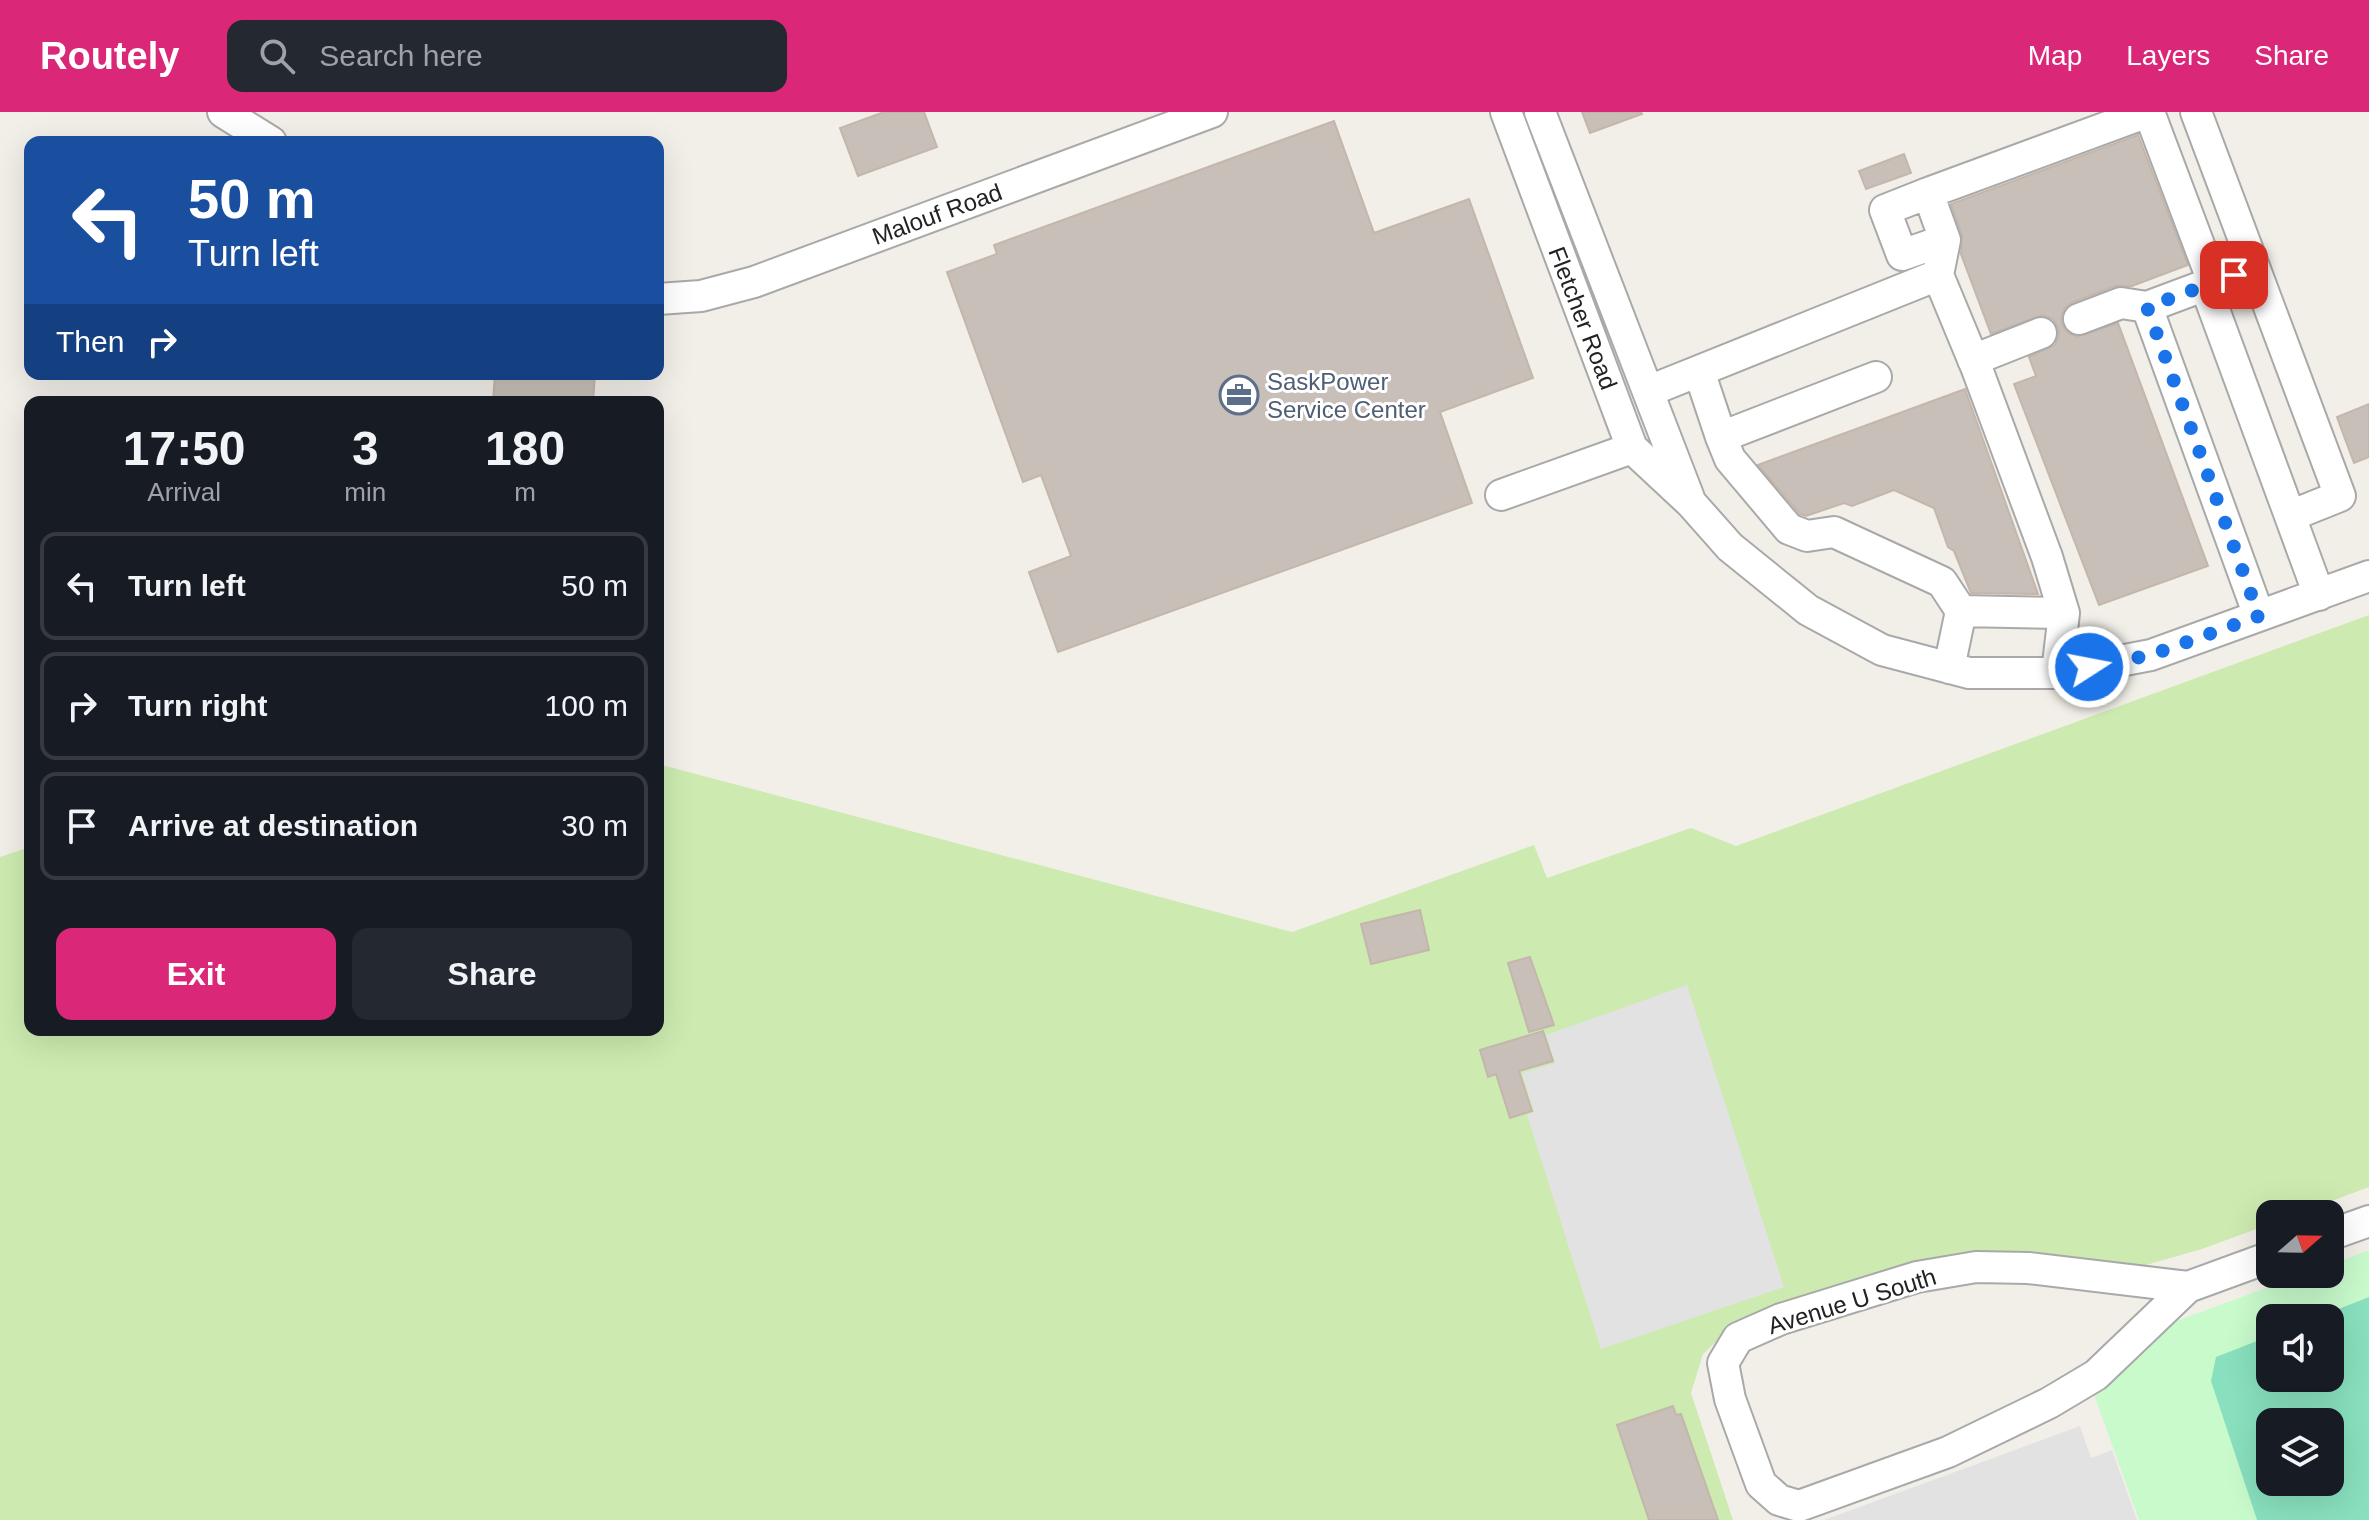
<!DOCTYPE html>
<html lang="en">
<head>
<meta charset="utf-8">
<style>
	body { margin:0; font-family:Arial,sans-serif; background:#242831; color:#f1f3f6; height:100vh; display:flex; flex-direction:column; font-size:30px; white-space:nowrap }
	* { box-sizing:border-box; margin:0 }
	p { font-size:26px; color:#9ea1a6 }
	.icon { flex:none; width:44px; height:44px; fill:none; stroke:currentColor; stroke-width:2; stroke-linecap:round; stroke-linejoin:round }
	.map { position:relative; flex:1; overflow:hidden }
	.details { position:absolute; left:24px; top:284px; width:640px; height:640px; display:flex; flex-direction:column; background:#171b24; border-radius:16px; box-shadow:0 8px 32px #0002 }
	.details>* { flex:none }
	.guide { position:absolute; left:24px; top:24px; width:640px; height:244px; border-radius:16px; box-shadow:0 8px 32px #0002; background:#1a4fa0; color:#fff; overflow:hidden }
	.needle { width:52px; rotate:70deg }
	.fabs { position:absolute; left:2256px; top:1088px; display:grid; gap:16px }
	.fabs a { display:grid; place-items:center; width:88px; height:88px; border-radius:16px; background:#171b24; box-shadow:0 8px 32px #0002; font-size:40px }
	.pin { position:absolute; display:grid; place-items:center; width:68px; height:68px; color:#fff; margin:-34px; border-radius:16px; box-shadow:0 4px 12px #0006 }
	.me { position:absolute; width:88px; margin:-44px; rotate:79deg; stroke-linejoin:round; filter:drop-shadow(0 0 6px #0008) }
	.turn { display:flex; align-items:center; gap:28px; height:168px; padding:0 32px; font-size:36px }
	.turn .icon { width:104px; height:104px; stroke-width:2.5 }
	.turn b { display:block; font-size:56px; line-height:68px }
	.then { display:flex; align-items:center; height:76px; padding:0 32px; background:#0003; gap:16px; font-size:30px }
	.eta { display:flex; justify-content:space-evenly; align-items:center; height:136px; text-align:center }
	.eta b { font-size:48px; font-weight:700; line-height:56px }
	.cta { display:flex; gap:16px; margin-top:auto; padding:16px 32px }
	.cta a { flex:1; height:92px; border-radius:16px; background:#db2777; color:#fff; font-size:32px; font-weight:700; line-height:92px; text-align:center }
	.cta a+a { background:#242831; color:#f1f3f6 }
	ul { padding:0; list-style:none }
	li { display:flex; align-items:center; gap:24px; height:108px; margin:0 16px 12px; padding:0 16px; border:4px solid #363941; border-radius:16px }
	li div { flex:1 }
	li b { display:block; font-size:30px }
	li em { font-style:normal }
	header { display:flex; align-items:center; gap:48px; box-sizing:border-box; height:112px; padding:0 40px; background:#db2777; color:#fff }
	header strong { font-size:38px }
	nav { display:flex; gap:44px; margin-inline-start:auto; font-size:28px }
	.search { width:560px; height:72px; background:#242831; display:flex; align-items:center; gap:20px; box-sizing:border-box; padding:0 28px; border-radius:16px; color:#9ea1a6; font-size:30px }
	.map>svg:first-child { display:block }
	.grass { fill:#cdebb0 }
	.park { fill:#c8facc; fill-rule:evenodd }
	.pitch { fill:#88e0be; fill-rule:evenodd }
	.parking { fill:#e2e2e2 }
	.building { fill:#c7bfb8; stroke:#c4b6ab; stroke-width:2 }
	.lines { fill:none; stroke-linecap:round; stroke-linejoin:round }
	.minor-casing { stroke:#a9a9a9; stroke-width:34 }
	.minor { stroke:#fff; stroke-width:30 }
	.route { stroke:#1a73e8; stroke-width:14; stroke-dasharray:0 25.2 }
	.labels { text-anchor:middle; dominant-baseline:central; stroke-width:6; stroke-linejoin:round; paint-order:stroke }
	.street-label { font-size:24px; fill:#222; stroke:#fff }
	.service-label { font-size:24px; fill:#4e5e75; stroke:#fff; text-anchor:start }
</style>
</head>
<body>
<header>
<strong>Routely</strong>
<div class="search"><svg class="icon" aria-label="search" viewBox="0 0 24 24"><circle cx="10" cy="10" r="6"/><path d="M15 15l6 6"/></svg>Search here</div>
<nav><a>Map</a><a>Layers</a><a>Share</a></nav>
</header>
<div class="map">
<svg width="2369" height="1408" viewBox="0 0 2369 1408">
	<rect width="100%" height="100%" fill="#f2efe9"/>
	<path class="grass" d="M 2369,503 L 2369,1075 L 2297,1102 L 2270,1102 L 2270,1112 L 2202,1137 L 2125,1159 L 2030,1145 L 1732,1215 L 1703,1242 L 1691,1281 L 1733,1408 L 0,1408 L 0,745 L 30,735 L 30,918 L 658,918 L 658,652 L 1292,820 L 1534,733 L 1547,766 L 1691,716 L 1736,734 Z"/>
	<path class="park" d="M 2369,1138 L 2369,1408 L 2139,1408 L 2092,1277 L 2168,1212 L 2304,1162 L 2330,1162 L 2330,1153 ZM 2270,1206 L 2330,1206 L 2330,1266 L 2270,1266 ZM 2270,1310 L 2330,1310 L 2330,1370 L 2270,1370 Z"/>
	<path class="pitch" d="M 2369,1185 L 2369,1408 L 2257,1408 L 2211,1269 L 2216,1245 L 2270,1224 L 2270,1266 L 2330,1266 L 2330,1206 L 2316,1206 ZM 2270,1310 L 2330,1310 L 2330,1370 L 2270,1370 Z"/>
	<path class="parking" d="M 1687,873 L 1784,1175 L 1601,1237 L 1527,1003 L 1534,1000 L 1522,961 L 1555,951 L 1546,923 Z
		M 2080,1314 L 2091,1346 L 2112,1338 L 2137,1408 L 1824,1408 Z"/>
	<path class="building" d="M 884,0 L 924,0 L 937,35 L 858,64 L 840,16 Z
		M 1582,0 L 1641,0 L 1642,2 L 1590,21 Z
		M 1334,9 L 1374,121 L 1469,87 L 1533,266 L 1440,300 L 1472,391 L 1058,540 L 1029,460 L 1071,444 L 1041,363 L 1023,370 L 947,160 L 997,142 L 994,133 Z
		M 2138,23 L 2188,153 L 2132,174 L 2115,174 L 2073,190 L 2065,196 L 2061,205 L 2062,213 L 2068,221 L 2077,225 L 2118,211 L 2208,454 L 2099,493 L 2014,272 L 2036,264 L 2029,245 L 2055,233 L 2059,224 L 2058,215 L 2053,207 L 2043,203 L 1991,222 L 1961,142 L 1962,123 L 1951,92 Z
		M 1904,42 L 1911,61 L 1866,77 L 1859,59 Z
		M 495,262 L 595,262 L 593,290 L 493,290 Z
		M 1965,277 L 2038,482 L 1971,481 L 1954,439 L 1948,435 L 1934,396 L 1894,378 L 1852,394 L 1844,391 L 1806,404 L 1800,402 L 1758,353 Z
		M 2369,292 L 2369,345 L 2354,351 L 2337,305 Z
		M 1420,798 L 1429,838 L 1371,852 L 1361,812 Z
		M 1530,845 L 1554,913 L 1529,920 L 1508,851 Z
		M 1543,919 L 1553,949 L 1519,959 L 1532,999 L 1510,1006 L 1496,962 L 1488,965 L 1480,938 Z
		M 1673,1294 L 1676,1303 L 1681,1302 L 1718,1408 L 1649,1408 L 1617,1313 Z"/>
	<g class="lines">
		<defs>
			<path id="minor" d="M 223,0 L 271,30
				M 1506,0 L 1632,336 L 1691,391 L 1730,435 L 1808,498 L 1882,538 L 1969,561 L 2057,561 L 2151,543 L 2369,464
				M 1540,0 L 1689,386
				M 2149,0 L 2213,170
				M 2196,0 L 2340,384 L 2290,404 L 2319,483
				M 1928,81 L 1885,98 L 1902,143 L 1945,128
				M 2254,155 L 2147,195 L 2259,504
				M 2205,173 L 2290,404
				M 658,187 L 701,184 L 754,170 L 1212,0
				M 2079,207 L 2121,191 L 2147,195
				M 1973,248 L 2041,221
				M 1699,259 L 1721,325
				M 1876,265 L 1721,325 L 1730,347 L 1789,417 L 1807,424 L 1834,420 L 1942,470 L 1961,499 L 1949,556
				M 1649,279 L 1938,163
				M 1501,383 L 1632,336
				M 1961,499 L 2064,501
				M 2057,561 L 2064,501 L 2047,445 L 1977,257 L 1938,163 L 1945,128 L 1928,81 L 2148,0
				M 2330,1123 L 2369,1109
				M 2188,1175 L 2028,1156 L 1976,1155 L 1917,1165 L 1781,1207 L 1738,1226 L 1723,1251 L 1730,1287 L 1761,1372 L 1779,1388 L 1799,1394 L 1948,1340 L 2049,1291 L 2096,1263 L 2188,1175 L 2270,1145"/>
		</defs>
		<use href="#minor" class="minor-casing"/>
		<use href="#minor" class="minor"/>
	</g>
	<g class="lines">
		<path class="route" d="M 2089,555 L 2151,543 L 2259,504 L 2147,195 L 2234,163"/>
	</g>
	<defs>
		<symbol id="office-ring" viewBox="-11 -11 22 22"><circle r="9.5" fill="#fff" stroke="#5c6f8a" stroke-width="1.5"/><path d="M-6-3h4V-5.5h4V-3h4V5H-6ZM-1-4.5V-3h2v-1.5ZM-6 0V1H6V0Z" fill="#5c6f8a"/></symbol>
	</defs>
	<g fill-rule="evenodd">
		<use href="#office-ring" x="1217" y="261" width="44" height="44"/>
	</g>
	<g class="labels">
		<g class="street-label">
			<text transform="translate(937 102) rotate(-20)">Malouf Road</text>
			<text transform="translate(1583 206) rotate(69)">Fletcher Road</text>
			<text transform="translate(1852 1189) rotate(-17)">Avenue U South</text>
		</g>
		<g class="service-label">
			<text x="1267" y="269">SaskPower<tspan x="1267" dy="28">Service Center</tspan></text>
		</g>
	</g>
</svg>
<div class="fabs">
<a><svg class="needle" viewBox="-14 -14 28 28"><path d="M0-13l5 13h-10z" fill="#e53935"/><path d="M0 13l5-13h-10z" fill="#9ea1a6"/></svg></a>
<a><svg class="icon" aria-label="sound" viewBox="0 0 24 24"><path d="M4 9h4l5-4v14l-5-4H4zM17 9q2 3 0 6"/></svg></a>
<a><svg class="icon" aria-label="layers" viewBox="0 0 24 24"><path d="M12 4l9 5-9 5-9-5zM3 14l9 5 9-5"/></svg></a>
</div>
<div class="pin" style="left:2234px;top:163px;background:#d93025"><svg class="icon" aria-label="arrive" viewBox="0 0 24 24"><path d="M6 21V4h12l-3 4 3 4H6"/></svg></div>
<svg class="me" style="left:2089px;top:555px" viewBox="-20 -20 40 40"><circle r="17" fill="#1a73e8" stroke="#fff" stroke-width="3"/><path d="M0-11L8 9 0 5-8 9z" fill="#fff"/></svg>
<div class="guide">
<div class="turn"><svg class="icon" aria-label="left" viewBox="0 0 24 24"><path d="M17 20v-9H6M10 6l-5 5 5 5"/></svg><div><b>50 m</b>Turn left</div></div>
<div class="then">Then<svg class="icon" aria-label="right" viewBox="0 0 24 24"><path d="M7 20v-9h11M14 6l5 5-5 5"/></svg></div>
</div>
<section class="details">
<div class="eta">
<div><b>17:50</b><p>Arrival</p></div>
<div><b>3</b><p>min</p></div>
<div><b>180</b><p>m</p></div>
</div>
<ul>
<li><svg class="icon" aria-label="left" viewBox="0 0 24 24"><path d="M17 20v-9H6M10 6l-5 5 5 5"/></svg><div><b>Turn left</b></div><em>50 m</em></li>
<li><svg class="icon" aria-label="right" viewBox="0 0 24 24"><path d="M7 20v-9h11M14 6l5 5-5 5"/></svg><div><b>Turn right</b></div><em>100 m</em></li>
<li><svg class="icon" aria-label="arrive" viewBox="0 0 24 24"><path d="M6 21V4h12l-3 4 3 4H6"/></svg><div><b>Arrive at destination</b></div><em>30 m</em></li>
</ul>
<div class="cta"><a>Exit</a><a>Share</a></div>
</section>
</div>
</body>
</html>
